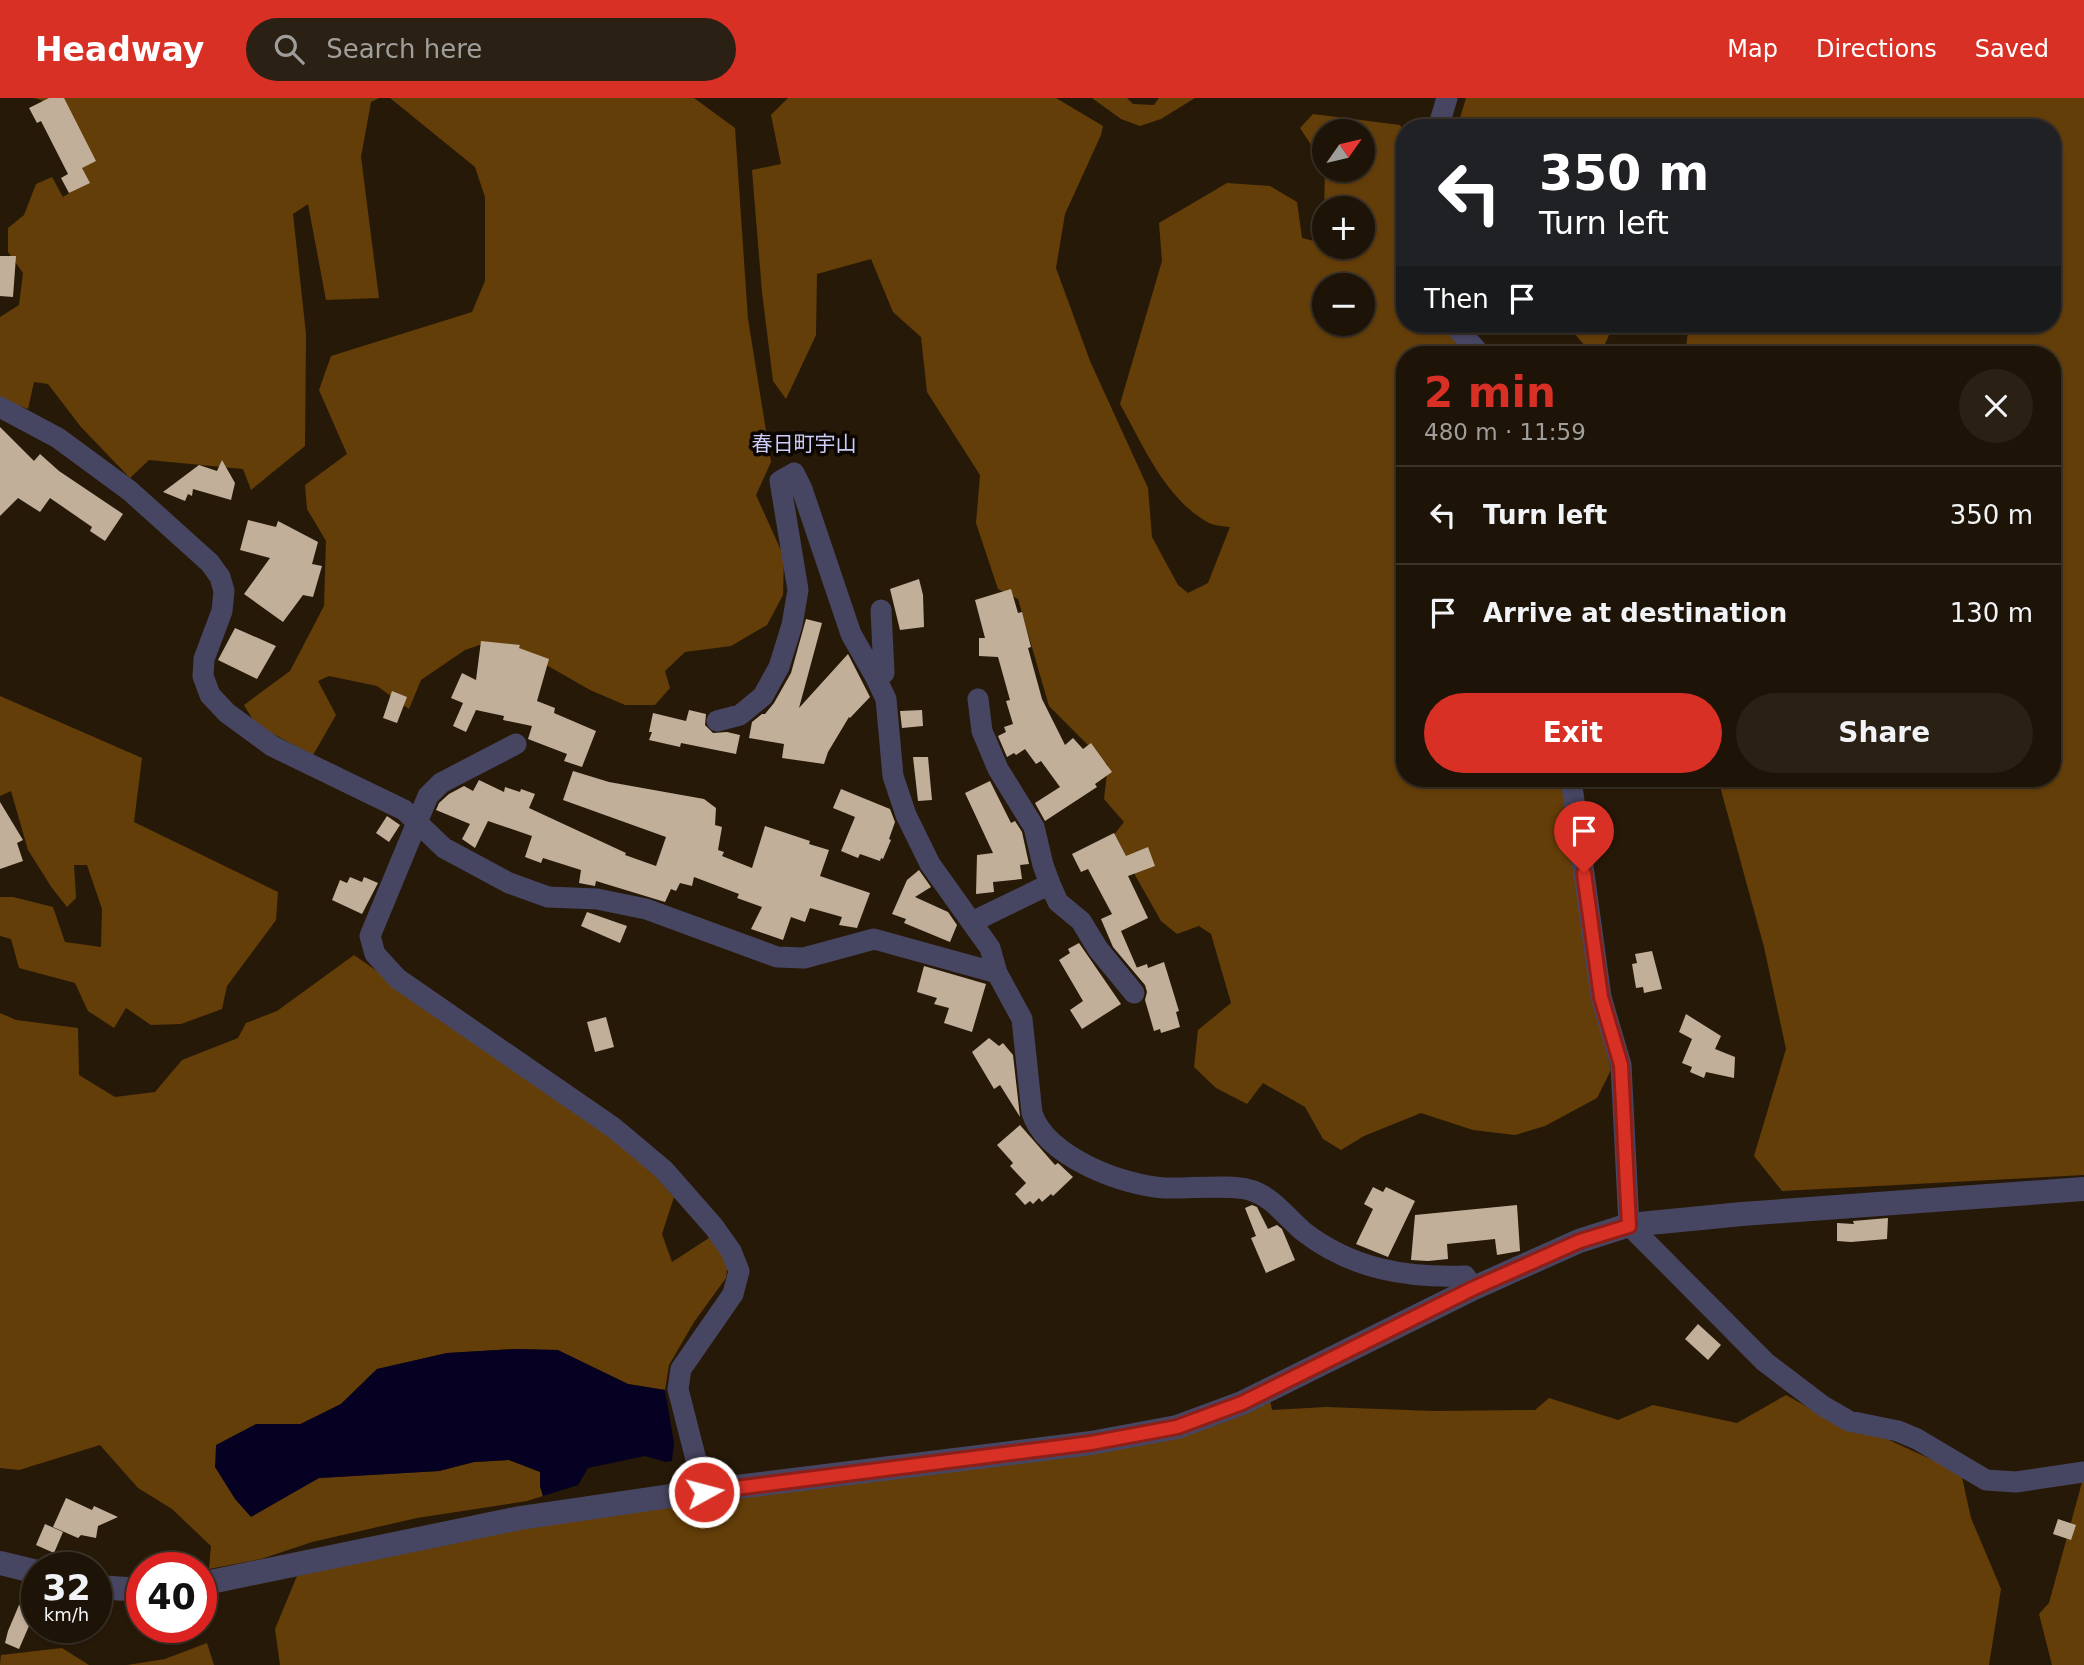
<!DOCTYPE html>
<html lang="en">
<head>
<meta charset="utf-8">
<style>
	body { margin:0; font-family:"DejaVu Sans","Noto Sans JP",sans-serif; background:#2a2014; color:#f1f3f6; height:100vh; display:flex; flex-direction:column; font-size:26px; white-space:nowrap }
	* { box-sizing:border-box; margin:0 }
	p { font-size:23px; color:#a09e9b }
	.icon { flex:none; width:38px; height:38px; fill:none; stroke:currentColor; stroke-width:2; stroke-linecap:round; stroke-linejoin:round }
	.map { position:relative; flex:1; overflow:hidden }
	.details { position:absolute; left:1396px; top:248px; width:665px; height:441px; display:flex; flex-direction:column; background:#1d1306; border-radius:28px; box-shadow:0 2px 5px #0004,0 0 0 2px #3b3228 }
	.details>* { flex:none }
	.hud { position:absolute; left:1396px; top:21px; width:665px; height:214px; border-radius:28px; box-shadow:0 2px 5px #0004,0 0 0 2px #3b3228; background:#202124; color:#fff; overflow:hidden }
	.needle { width:46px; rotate:56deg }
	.controls { position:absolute; left:1312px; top:21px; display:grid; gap:14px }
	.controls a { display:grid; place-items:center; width:63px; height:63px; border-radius:50%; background:#1d1306; box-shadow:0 2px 5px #0004,0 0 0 2px #3b3228; font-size:35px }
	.speed { position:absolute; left:21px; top:1454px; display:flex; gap:14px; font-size:35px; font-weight:700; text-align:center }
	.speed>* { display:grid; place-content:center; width:91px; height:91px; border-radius:50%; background:#1d1306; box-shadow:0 2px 5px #0004,0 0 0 2px #3b3228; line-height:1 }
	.speed small { font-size:18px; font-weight:400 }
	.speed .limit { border:10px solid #d22; background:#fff; color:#111 }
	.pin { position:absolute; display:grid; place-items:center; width:60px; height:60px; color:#fff; margin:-72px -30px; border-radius:50% 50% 50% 0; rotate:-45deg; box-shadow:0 0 7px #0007 }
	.pin .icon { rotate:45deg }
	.me { position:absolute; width:77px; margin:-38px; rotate:83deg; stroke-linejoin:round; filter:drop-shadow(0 0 5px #0008) }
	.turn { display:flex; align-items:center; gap:24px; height:147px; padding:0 28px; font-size:32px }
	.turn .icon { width:91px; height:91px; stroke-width:2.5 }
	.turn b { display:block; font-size:49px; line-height:60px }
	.then { display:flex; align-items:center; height:66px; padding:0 28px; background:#0003; gap:14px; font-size:26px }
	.round { display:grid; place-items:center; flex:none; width:74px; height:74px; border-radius:37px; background:#2a2014 }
	.summary { display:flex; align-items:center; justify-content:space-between; height:119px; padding:0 28px }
	h1 { font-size:42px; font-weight:700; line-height:52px; color:#d93025 }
	.action { display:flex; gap:14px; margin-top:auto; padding:14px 28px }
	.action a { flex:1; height:80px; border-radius:42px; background:#d93025; color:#fff; font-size:28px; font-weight:700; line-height:80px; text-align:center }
	.action a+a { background:#2a2014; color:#f1f3f6 }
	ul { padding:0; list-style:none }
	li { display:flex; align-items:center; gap:21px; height:98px; padding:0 28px; border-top:2px solid #3b3228 }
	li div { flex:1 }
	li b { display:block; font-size:26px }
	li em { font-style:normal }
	header { display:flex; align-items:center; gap:42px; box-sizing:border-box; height:98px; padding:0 35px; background:#d93025; color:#fff }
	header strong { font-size:33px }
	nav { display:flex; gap:38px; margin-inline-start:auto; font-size:24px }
	.search { width:490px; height:63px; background:#2a2014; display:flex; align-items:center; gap:18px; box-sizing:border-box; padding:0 24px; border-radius:38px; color:#a09e9b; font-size:26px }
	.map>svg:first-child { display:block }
	.forest { fill:#643e08; fill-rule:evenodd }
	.water { fill:#060022 }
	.building { fill:#c1af9a }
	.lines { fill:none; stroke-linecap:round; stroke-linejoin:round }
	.minor { stroke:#474662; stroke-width:21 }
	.tertiary { stroke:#474662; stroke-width:24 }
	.route-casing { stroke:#8d1f18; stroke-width:18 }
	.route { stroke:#d93025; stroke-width:12 }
	.labels { text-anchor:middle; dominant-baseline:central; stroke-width:7; stroke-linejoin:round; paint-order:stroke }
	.quarter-label { font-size:21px; fill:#cecdf9; stroke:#0b0602 }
</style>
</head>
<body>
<header>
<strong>Headway</strong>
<div class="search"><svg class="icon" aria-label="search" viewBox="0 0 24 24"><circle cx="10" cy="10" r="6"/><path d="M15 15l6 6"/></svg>Search here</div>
<nav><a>Map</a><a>Directions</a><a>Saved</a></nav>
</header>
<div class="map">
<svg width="2084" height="1567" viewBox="0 0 2084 1567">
	<rect width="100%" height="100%" fill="#271908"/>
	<path class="forest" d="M 33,0 L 379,0 L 371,4 L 361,59 L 379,200 L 326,202 L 308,106 L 293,116 L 306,236 L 305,348 L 251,392 L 243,371 L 149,362 L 130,380 L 81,329 L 48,286 L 34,284 L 28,311 L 0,300 L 0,219 L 19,207 L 23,175 L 8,154 L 8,130 L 24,117 L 36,86 L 52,79 L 63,99 L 81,88 C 73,62 64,3 33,0 Z
		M 390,0 L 694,0 L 735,30 L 748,221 L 771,364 L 756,397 L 784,459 L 783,497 L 767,527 L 731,548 L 685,554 L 665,573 L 670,590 L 655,607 L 625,607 L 590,592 L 522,553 L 488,544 L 465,552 L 421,582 L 409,611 L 377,588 L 329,578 L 318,583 L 336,617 L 313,657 L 256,627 L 244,607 L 290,573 L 324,508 L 326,443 L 307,411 L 305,387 L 347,356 L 319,292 L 331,258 L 472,214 L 485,183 L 485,99 L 475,69 Z
		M 788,0 L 1056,0 L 1103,28 L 1101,37 L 1065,116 L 1056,170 L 1090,263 L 1148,390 L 1152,439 L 1178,487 L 1188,495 L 1208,485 L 1230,429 C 1223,428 1215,428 1209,425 C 1165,401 1143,347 1120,306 L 1162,163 L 1159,125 L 1227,85 L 1270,88 L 1297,104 L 1302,140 L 1318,144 L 1324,119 L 1325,72 L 1363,72 L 1363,33 L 1325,33 L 1325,68 L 1300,30 L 1313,16 L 1400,27 L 1405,35 L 1405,226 L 1451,226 L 1474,257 L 1405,257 L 1405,681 L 1565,681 L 1593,897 L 1611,972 L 1597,1000 L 1545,1028 L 1515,1037 L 1473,1032 L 1421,1015 L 1364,1038 L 1341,1052 L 1323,1041 L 1305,1009 L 1263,985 L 1247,1006 L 1216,990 L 1194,969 L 1198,932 L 1231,905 L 1211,836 L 1199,828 L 1177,836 L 1161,823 L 1113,738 L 1124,724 L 1104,701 L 1108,667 L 1049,608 L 1018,501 L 998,491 L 976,425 L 980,377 L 927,294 L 921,239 L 893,214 L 871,161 L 817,176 L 816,237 L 786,301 L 773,283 L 762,194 L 752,72 L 781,66 L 771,17 ZM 1325,110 L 1363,110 L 1363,149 L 1325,149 ZM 1325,187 L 1363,187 L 1363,226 L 1325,226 Z
		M 1092,0 L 1127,0 L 1133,6 L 1154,7 L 1159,0 L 1195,0 L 1161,21 L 1140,28 L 1121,21 Z
		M 1466,0 L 2084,0 L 2084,1077 L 1782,1093 L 1754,1058 L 1786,951 L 1764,849 L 1718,681 L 2053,681 L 2053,257 L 1685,257 L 1689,226 L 2053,226 L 2053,30 L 1457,30 Z
		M 1566,226 L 1614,226 L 1600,257 L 1593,257 Z
		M 0,598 L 142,660 L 134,724 L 278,794 L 276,822 L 227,888 L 222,911 L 181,926 L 151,927 L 126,910 L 114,930 L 88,913 L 75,885 L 19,870 L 11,841 L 0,838 L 0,799 L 13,799 L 53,809 L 65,844 L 101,849 L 102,811 L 87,767 L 74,767 L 76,800 L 67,809 L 52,790 L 28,752 L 11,693 L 0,698 Z
		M 354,857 L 615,1039 L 646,1067 L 674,1099 L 662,1136 L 672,1164 L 712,1138 L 728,1162 L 726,1180 L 694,1224 L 669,1267 L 665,1292 L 628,1286 L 557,1252 L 515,1251 L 447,1255 L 377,1271 L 341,1306 L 300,1326 L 256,1326 L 288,1397 L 319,1380 L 439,1373 L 474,1364 L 509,1362 L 541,1374 L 540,1388 L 543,1398 L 527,1403 L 417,1420 L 312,1444 L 261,1461 L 209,1471 L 211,1448 L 172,1411 L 138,1390 L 100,1347 L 19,1372 L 0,1370 L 0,915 L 16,922 L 78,930 L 79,977 L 115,999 L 155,994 L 182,962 L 238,940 L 246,925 L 277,913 Z
		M 1786,1297 L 1843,1329 L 1878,1337 L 1961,1375 L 1971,1420 L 2001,1491 L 1989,1567 L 280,1567 L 275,1531 L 297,1478 L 522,1426 L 688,1406 L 1270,1302 L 1272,1312 L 1326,1309 L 1434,1313 L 1535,1312 L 1549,1300 L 1618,1322 L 1653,1307 L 1737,1325 Z
		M 2084,1377 L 2084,1567 L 2052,1567 L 2039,1516 L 2049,1505 Z
		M 207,1545 L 214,1567 L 127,1567 L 165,1561 Z
		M 62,1550 L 89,1567 L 0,1567 L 1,1557 Z"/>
	<path class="water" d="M 515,1251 L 558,1252 L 628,1286 L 665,1292 L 674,1345 L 672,1363 L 666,1364 L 645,1358 L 588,1370 L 578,1387 L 543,1398 L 540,1388 L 540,1374 L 509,1362 L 474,1364 L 439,1373 L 319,1380 L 251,1419 L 235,1401 L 215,1369 L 216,1347 L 256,1326 L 301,1326 L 341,1306 L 377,1271 L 447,1255 Z"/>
	<path class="building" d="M 49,0 L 64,0 L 96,63 L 82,70 L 90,85 L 69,95 L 61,80 L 68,76 L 41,23 L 37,25 L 29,10 Z
		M 0,158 L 16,158 L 13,199 L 0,198 Z
		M 0,329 L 34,363 L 40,356 L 59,373 L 123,416 L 105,443 L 90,433 L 92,429 L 50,400 L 40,414 L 18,400 L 0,418 Z
		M 222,362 L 235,385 L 231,402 L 193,391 L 192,398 L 188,396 L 185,403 L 163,394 L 199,367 L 217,373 Z
		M 248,422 L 276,429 L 278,423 L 318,444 L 312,466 L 322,468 L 313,499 L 303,497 L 283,524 L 244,496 L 270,460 L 240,452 Z
		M 919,481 L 923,497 L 924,529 L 900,532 L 890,491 Z
		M 1011,491 L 1018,515 L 1022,514 L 1031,549 L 1028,550 L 1042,601 L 1065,647 L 1073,640 L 1083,651 L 1091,645 L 1112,674 L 1095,686 L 1097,689 L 1045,723 L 1035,705 L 1060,689 L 1041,663 L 1036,666 L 1025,651 L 1016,657 L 1014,655 L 1007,659 L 998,638 L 1006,634 L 1004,629 L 1013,626 L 1006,603 L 1010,602 L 998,559 L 979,558 L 979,540 L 985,540 L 975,502 Z
		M 806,521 L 822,525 L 799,610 L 848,556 L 870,599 L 850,620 L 849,619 L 828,654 L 824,666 L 782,660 L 784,646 L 749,640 L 752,624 L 762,616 L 765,616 L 774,605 L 791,575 Z
		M 235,530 L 276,548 L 257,581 L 218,562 Z
		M 481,543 L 520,547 L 519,550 L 549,561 L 537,603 L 555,610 L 554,615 L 596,633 L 582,669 L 564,663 L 567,656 L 528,641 L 532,628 L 503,622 L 504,618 L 476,612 L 466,634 L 453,628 L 463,605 L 451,600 L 462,575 L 476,582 Z
		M 392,593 L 407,599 L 397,625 L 383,620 Z
		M 689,612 L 706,616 L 705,627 L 713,635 L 727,634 L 740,637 L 736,656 L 681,645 L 680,649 L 649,642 L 652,634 L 649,634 L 653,615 L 686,623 Z
		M 922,612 L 923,628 L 902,630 L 900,613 Z
		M 913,659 L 928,659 L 932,702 L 918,703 Z
		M 573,673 L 609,684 L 704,701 L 716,710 L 715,727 L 722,729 L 718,752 L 724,754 L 722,758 L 752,770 L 765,728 L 810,743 L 809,746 L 829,752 L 820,778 L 870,795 L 857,830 L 839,827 L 842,819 L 810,810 L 805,824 L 791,819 L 783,842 L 751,831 L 762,809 L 737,800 L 739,796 L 694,779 L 692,788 L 680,785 L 676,793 L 671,791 L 665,804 L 596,783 L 595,788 L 579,785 L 581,772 L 543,760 L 541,765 L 525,759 L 532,738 L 488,723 L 475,750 L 462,741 L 470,726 L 436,712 L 439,705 L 449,696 L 464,688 L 473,693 L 479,682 L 504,694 L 505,689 L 520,694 L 521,691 L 535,696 L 529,710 L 626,755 L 625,757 L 656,768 L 666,739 L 563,702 Z
		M 990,683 L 1011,725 L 1015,723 L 1022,734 L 1029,766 L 1020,767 L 1022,781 L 993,784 L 994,794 L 976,796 L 977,757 L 993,755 L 965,695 Z
		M 841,691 L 890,711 L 895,724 L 889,741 L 891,742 L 883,761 L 881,760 L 880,763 L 860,756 L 858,760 L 841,753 L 855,719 L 833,710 Z
		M 0,704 L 23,742 L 17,745 L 23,763 L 0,771 Z
		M 387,718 L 400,727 L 389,744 L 376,735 Z
		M 1114,735 L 1126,758 L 1148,749 L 1155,768 L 1128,778 L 1148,820 L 1121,833 L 1137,870 L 1133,871 L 1147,866 L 1148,870 L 1164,864 L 1179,913 L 1176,914 L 1180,929 L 1161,935 L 1160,931 L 1154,933 L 1145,902 L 1147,894 L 1145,887 L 1113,849 L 1101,821 L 1112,816 L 1088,771 L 1081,774 L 1072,756 Z
		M 919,772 L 931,789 L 915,799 L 948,814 L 957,827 L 950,844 L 904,825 L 906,821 L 892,816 L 907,782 Z
		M 350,779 L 362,784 L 364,779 L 378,785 L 362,816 L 332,802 L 340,782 L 347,785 Z
		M 587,814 L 627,828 L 620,845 L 581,828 Z
		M 1079,845 L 1121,906 L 1082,931 L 1070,912 L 1083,903 L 1059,862 L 1070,855 L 1068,851 Z
		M 1652,853 L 1662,891 L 1644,895 L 1643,889 L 1636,890 L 1632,866 L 1637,865 L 1635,856 Z
		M 924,868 L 986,886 L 972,934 L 944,925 L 949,910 L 934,906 L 937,900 L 917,894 Z
		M 1686,916 L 1721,938 L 1715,951 L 1735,959 L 1734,980 L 1706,974 L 1704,980 L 1690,974 L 1692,969 L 1682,965 L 1692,941 L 1679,934 Z
		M 606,919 L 614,949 L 595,954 L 587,924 Z
		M 989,940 L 999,948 L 1003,945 L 1013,957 L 1020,1019 L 1000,987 L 994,991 L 972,954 Z
		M 1020,1027 L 1055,1067 L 1058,1065 L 1073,1079 L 1053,1098 L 1051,1096 L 1042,1104 L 1039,1100 L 1033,1106 L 1030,1103 L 1025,1107 L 1015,1096 L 1026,1085 L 1010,1068 L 1013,1065 L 997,1047 Z
		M 1373,1089 L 1383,1094 L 1386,1089 L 1415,1103 L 1388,1159 L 1356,1146 L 1373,1111 L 1364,1106 Z
		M 1252,1107 L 1257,1109 L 1268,1131 L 1277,1127 L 1282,1131 L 1295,1162 L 1266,1175 L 1251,1140 L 1256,1138 L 1245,1110 Z
		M 1517,1107 L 1520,1153 L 1497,1157 L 1495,1141 L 1447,1146 L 1448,1161 L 1428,1163 L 1411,1162 L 1415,1117 Z
		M 1888,1120 L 1887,1141 L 1851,1144 L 1837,1143 L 1837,1125 L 1854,1126 L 1853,1123 Z
		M 1698,1226 L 1721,1247 L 1708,1262 L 1685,1241 Z
		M 66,1400 L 92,1412 L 94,1408 L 118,1419 L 98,1428 L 96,1440 L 81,1437 L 78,1440 L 53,1429 Z
		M 2058,1421 L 2076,1427 L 2071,1442 L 2053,1436 Z
		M 45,1426 L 63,1434 L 54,1455 L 36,1447 Z
		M 19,1507 L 35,1514 L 19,1551 L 5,1545 L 8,1533 Z"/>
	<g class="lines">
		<path class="minor" d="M 1438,30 L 1447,0
			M 1453,226 L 1481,257
			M 0,309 L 58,340 L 130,393 L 210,465 L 220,479 L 224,493 L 222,513 L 204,561 L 203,578 L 210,597 L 227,615 L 272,648 L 404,712 L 444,750 L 509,785 L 548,799 L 597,801 L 646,811 L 777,859 L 804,860 L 874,841 L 997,875
			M 875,578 L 884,575 L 881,512
			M 978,601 L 982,633 L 998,671 L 1034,729 L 1043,767 L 1050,786
			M 717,623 L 740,617 L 763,598 L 779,569 L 792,527 L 798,492 L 780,383 L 794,375 L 802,391 L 851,536 L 875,578 L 886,601 L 893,678 L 906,717 L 930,766 L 990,850 L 997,875 L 1022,921 L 1032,1015 C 1045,1058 1123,1088 1165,1090 C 1187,1091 1231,1086 1250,1092 C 1272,1098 1287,1120 1304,1134 C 1352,1171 1406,1180 1465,1178 L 1474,1190
			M 516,646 L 441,685 L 428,698 L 370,838 L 375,856 L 398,881 L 614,1030 L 664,1072 L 714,1129 L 731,1153 L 739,1173 L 733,1196 L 681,1271 L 678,1291 L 704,1393
			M 1571,681 L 1601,899 L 1621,967 L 1629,1127 L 1765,1264 L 1823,1308 L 1849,1323 L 1898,1333 L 1917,1341 L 1986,1382 L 2016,1384 L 2084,1374
			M 972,824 L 1050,786 L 1058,804 L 1081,823 L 1098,851 L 1134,895"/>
		<path class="tertiary" d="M 0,1465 L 37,1474
			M 201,1486 L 520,1420 L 704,1393 L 1091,1345 L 1177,1329 L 1242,1305 L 1474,1190 L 1579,1143 L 1629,1127 L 1742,1116 L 2084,1091
			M 96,1489 L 142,1492"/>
	</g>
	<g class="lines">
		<defs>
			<path id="route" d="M 704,1394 L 1091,1345 L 1177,1329 L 1242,1305 L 1474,1190 L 1580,1143 L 1629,1128 L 1621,967 L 1601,899 L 1584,775"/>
		</defs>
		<use href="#route" class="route-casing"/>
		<use href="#route" class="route"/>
	</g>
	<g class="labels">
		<g class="quarter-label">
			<text x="804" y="346">春日町宇山</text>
		</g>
	</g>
</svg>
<div class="controls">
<a><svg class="needle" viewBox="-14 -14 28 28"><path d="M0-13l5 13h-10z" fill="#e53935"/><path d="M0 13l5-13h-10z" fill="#a09e9b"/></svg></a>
<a>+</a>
<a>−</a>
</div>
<div class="speed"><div>32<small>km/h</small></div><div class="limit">40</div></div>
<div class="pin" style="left:1584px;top:775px;background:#d93025"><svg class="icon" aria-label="arrive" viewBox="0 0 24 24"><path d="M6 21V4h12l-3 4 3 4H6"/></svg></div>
<svg class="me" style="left:704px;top:1394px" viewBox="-20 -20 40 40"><circle r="17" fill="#d93025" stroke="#fff" stroke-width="3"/><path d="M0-11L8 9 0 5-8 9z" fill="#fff"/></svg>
<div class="hud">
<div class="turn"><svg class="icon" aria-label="left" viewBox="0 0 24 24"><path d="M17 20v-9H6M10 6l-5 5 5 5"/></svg><div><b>350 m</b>Turn left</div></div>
<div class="then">Then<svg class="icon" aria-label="arrive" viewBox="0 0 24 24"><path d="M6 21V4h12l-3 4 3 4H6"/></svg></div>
</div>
<section class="details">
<div class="summary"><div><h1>2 min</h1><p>480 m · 11:59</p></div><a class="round"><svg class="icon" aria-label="close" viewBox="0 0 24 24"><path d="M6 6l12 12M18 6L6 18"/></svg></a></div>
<ul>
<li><svg class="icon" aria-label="left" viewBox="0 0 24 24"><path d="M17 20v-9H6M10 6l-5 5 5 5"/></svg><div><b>Turn left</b></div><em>350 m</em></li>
<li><svg class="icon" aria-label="arrive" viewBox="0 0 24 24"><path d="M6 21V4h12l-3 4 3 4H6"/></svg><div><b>Arrive at destination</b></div><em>130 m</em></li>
</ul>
<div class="action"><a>Exit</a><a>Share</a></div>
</section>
</div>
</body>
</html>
